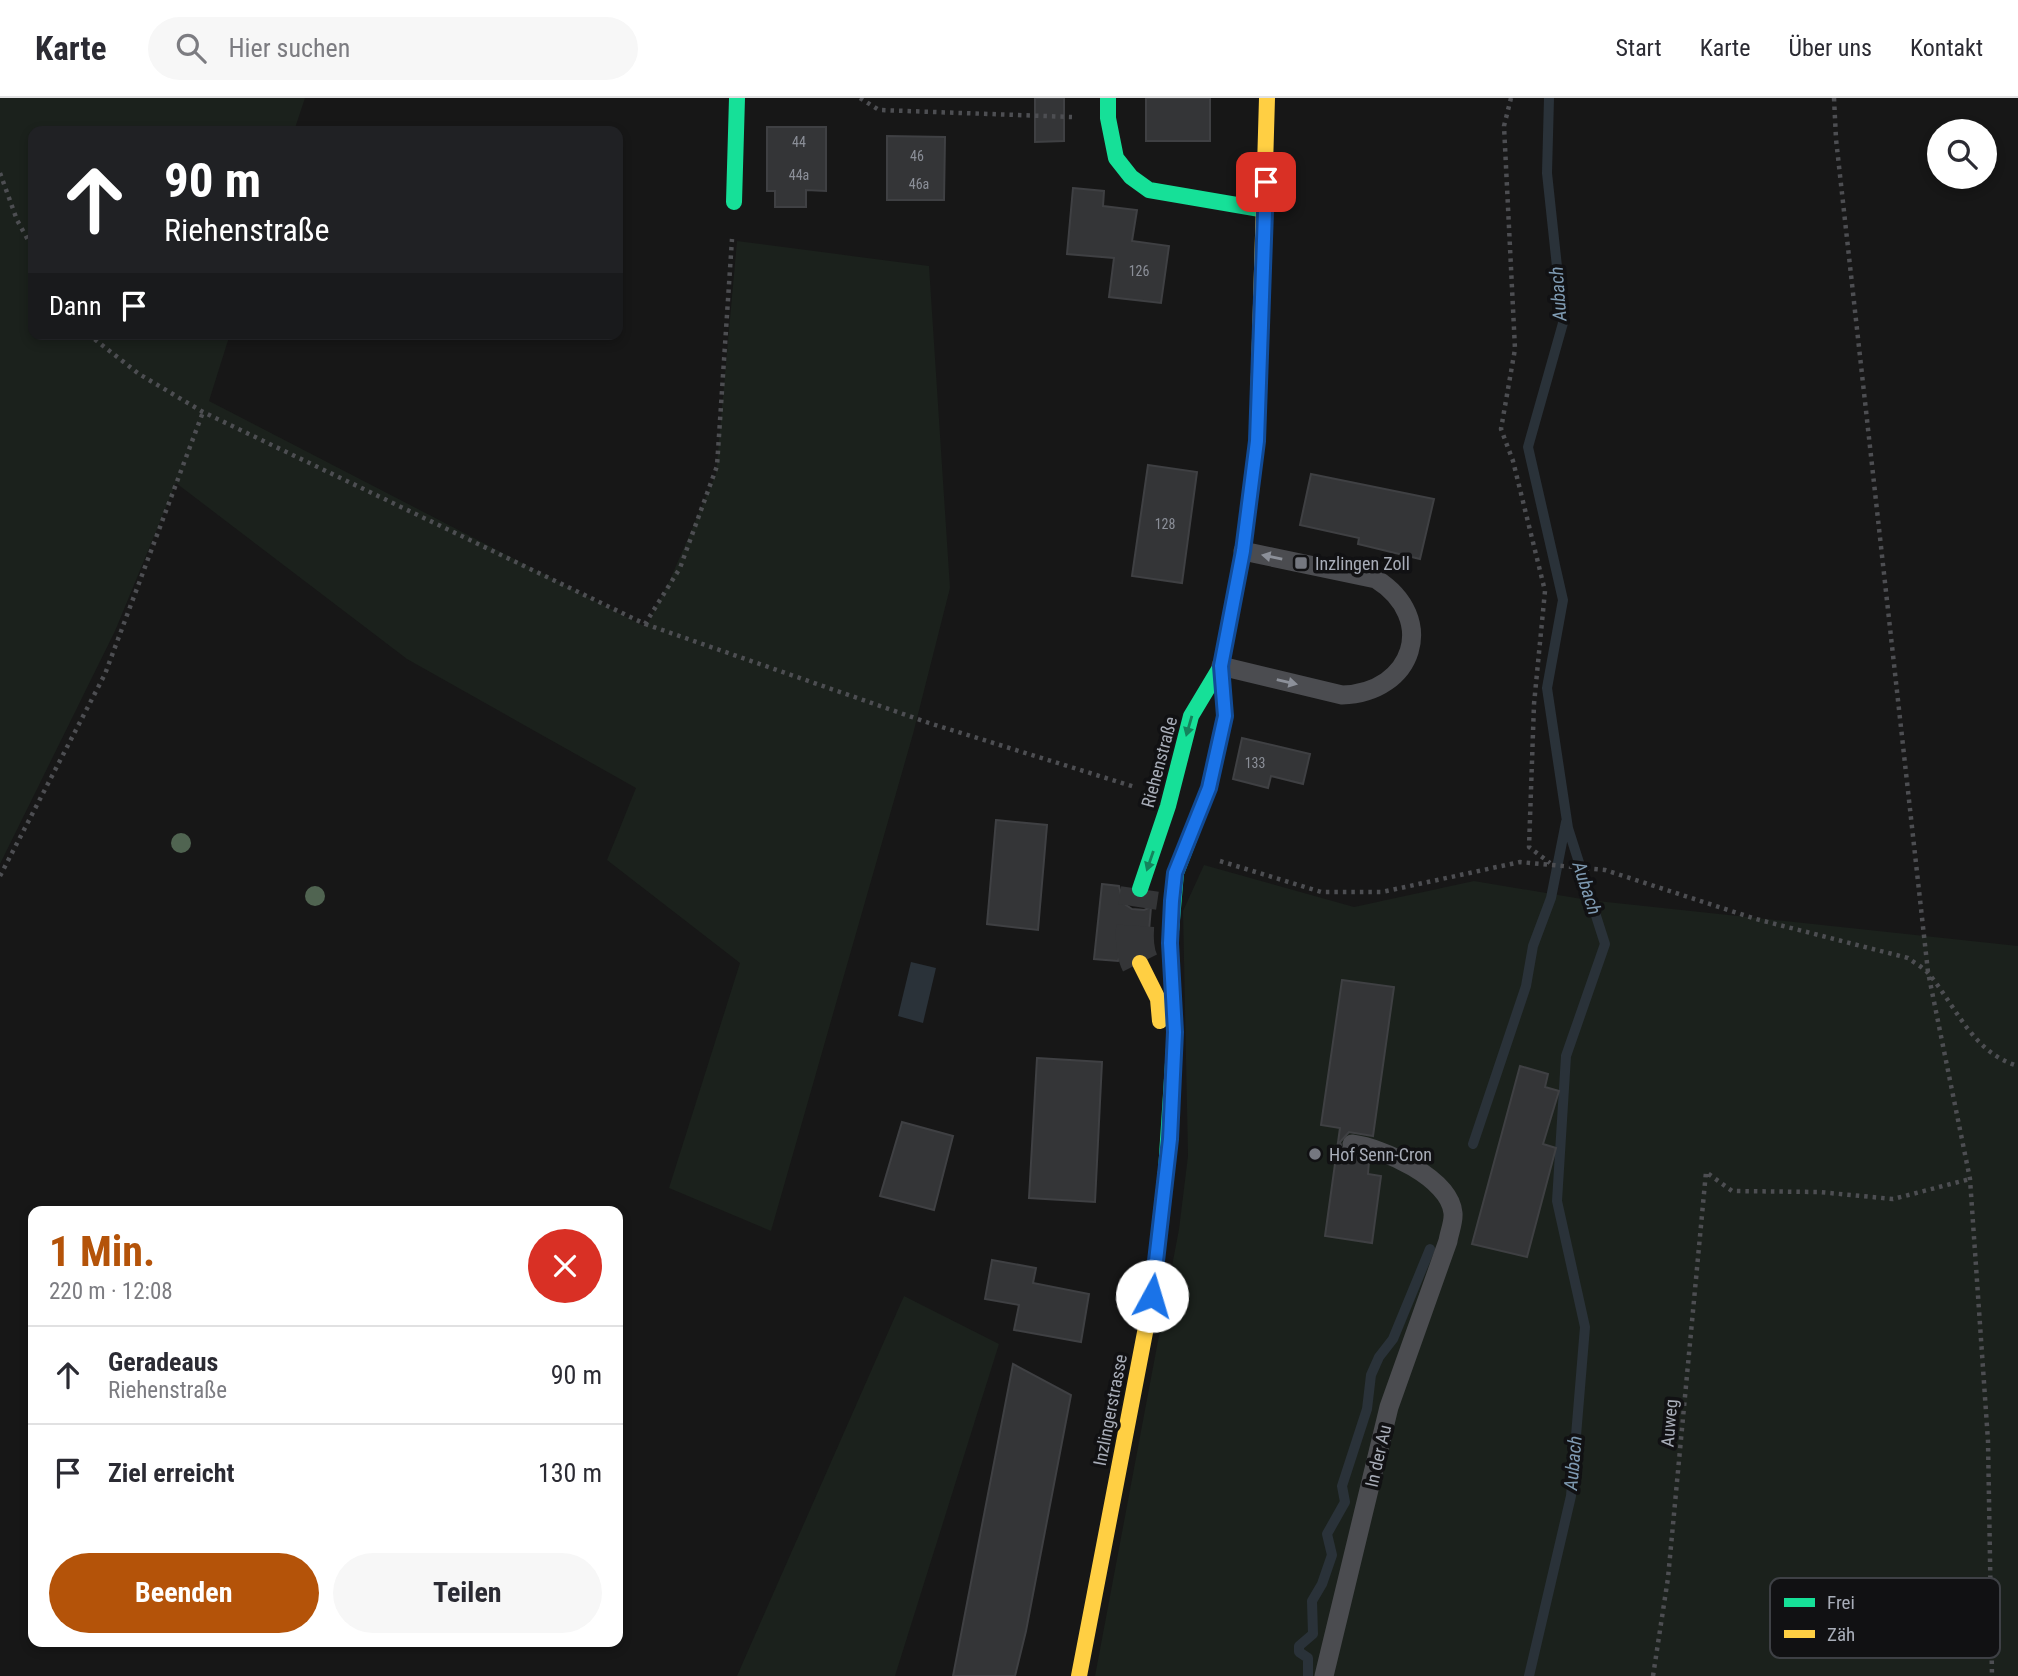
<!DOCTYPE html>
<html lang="de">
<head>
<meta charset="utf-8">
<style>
	body { margin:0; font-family:"Roboto Condensed",sans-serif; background:#f7f7f7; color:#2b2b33; height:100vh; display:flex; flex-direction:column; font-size:26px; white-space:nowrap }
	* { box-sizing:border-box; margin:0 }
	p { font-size:23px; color:#7c7c81 }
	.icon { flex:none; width:38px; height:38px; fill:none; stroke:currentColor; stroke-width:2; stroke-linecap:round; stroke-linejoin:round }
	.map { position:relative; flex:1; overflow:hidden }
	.drawer { position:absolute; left:28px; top:1108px; width:595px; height:441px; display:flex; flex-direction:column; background:#fff; border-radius:14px; box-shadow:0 4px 10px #0003 }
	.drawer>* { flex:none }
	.banner { position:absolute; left:28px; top:28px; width:595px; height:214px; border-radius:14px; box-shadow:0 4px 10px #0003; background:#202124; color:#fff; overflow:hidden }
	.tools { position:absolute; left:1927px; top:21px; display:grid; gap:14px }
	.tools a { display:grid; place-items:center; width:70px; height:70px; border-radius:50%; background:#fff; box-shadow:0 4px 10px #0003; font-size:35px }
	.pin { position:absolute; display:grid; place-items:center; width:60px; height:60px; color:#fff; margin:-30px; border-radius:14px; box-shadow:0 4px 10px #0006 }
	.me { position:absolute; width:77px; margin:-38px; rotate:6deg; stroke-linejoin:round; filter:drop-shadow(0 0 5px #0008) }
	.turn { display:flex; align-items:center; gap:24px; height:147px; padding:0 21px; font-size:32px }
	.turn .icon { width:91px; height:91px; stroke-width:2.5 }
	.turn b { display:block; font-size:49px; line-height:60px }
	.then { display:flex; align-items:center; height:66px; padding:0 21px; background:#0003; gap:14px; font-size:26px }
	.round { display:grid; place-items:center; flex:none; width:74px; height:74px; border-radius:37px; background:#f7f7f7 }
	.overview { display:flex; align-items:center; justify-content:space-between; height:119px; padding:0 21px }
	h1 { font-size:42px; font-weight:700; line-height:52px; color:#b45309 }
	.action { display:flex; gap:14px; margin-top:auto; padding:14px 21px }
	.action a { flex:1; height:80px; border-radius:42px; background:#b45309; color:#fff; font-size:28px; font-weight:700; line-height:80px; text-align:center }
	.action a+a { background:#f7f7f7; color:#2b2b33 }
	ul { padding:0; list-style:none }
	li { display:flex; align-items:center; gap:21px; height:98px; padding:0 21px; border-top:2px solid #e1e1e2 }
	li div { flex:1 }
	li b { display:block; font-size:26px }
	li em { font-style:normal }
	header { display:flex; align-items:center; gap:42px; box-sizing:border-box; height:98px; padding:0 35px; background:#fff; border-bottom:2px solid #e1e1e2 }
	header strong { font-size:33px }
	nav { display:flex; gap:38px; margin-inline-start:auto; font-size:24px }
	.search { width:490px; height:63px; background:#f7f7f7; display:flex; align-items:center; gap:18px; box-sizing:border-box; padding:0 24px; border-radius:38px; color:#7c7c81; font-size:26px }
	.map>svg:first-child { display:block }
	.green { fill:#1b211c }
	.water { fill:#2a3239 }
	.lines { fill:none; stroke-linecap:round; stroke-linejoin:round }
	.stream { stroke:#2a3239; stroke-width:10 }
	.building { fill:#343537; stroke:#3f4043; stroke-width:2 }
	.secondary-tunnel { stroke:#343537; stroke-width:38; stroke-dasharray:38 19; stroke-linecap:butt }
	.path { stroke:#4d4e52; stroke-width:4.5; stroke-dasharray:3.5 5; stroke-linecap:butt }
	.lane { stroke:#4b4c50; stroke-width:19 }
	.fast { stroke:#16e098; stroke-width:16 }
	.slow { stroke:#ffcf43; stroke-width:16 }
	.tree { fill:#506451 }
	.oneway { fill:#8c9099 }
	.oneway2 { fill:#14835c }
	.route-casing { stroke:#114b97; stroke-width:18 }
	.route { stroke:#1a73e8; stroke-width:12 }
	.poi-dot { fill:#757880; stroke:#111113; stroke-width:2.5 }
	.labels { text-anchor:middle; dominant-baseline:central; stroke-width:7; stroke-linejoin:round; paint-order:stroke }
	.number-label { font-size:14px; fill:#8b8f98 }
	.poi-label { font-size:18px; fill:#a8adb8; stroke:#111113; text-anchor:start }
	.street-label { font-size:18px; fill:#a8adb8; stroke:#111113 }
	.water-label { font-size:19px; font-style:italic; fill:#7f9bb3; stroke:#111113 }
	.key { fill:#111113; stroke:#3e4045; stroke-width:2 }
	.key-label { font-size:19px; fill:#a8adb8 }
</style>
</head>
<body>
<header>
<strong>Karte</strong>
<div class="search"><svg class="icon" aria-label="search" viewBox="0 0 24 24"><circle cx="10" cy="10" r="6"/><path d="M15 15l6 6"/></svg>Hier suchen</div>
<nav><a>Start</a><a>Karte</a><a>Über uns</a><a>Kontakt</a></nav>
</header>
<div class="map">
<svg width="2018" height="1578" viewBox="0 0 2018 1578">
	<rect width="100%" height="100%" fill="#171717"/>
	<path class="green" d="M 0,0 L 305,0 L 294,33 L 33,33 L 33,236 L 230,236 L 209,303 L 646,529 L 669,484 L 716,376 L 737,143 L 929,168 L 950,490 L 913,636 L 771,1133 L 669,1090 L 740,865 L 607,762 L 636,690 L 407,561 L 176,385 L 115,533 L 0,766 Z
		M 1204,767 L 1354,809 L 1474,783 L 1588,802 L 2018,848 L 2018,1578 L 1095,1578 L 1179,1131 L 1188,1058 L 1183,813 Z
		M 904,1198 L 999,1246 L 895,1578 L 737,1578 Z"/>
	<path class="water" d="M 911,864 L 936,870 L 923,925 L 898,918 Z"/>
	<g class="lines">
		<path class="stream" d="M 1473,1046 L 1526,888 L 1533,848 L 1551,800 L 1566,724
			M 1308,1578 L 1308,1560 L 1299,1554 L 1299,1548 L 1313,1536 L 1312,1503 L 1322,1486 L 1332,1457 L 1327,1436 L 1345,1404 L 1342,1388 L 1367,1311 L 1371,1277 L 1379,1259 L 1393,1241 L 1430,1151
			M 1529,1578 L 1571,1398 L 1585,1229 L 1557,1103 L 1566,958 L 1605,846 L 1568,730 L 1547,590 L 1563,502 L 1528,349 L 1563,225 L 1547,75 L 1549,0"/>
	</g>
	<path class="building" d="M 1035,0 L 1064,0 L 1064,43 L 1035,44 Z
		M 1146,0 L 1210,0 L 1210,43 L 1146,43 Z
		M 767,29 L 826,29 L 826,93 L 806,92 L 806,109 L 775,109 L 775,93 L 767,93 Z
		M 887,38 L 945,39 L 944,102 L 887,102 Z
		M 1073,90 L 1104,93 L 1103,108 L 1137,112 L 1132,143 L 1169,148 L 1161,205 L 1109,199 L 1114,160 L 1067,156 Z
		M 1148,367 L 1197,374 L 1182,485 L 1132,478 Z
		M 1311,376 L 1434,401 L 1420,461 L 1358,446 L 1359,440 L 1300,427 Z
		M 1242,640 L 1310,656 L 1303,686 L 1271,678 L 1268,690 L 1233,681 Z
		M 996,722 L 1047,727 L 1038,832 L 987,826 Z
		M 1102,786 L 1119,788 L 1123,805 L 1132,811 L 1144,812 L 1151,809 L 1148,845 L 1141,843 L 1130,846 L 1122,852 L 1118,863 L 1094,861 Z
		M 1342,882 L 1394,889 L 1373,1038 L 1349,1034 L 1340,1044 L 1344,1056 L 1369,1063 L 1368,1076 L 1381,1078 L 1372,1145 L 1325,1138 L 1340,1030 L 1321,1027 Z
		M 1037,960 L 1102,964 L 1095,1104 L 1029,1100 Z
		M 1520,968 L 1548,976 L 1545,989 L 1559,993 L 1543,1046 L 1556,1050 L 1527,1159 L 1472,1146 Z
		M 902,1024 L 953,1038 L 934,1112 L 880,1098 Z
		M 992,1162 L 1036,1170 L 1033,1185 L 1089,1196 L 1081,1244 L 1014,1232 L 1019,1207 L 985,1201 Z
		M 1013,1266 L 1071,1297 L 1026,1533 L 1015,1578 L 953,1578 Z"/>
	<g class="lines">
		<path class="secondary-tunnel" d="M 1140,865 C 1130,845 1137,812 1140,791"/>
		<path class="path" d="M 860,0 L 879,12 L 1072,19
			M 1511,0 L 1504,28 L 1515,251 L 1501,331 L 1513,363 L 1545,493 L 1534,606 L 1529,749 L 1550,765
			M 1834,0 L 1836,41 L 1928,874 L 1970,1081 L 1988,1343 L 1992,1578
			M 0,75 L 17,122 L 33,151
			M 88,236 L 139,276 L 203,314 L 645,526 L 680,470 L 717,368 L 732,141
			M 645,526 L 929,625 L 1135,689
			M 1220,763 L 1321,794 L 1382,794 L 1520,764 L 1605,772 L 1756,821 L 1908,860 C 1915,865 1924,870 1929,876 C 1957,910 1973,955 2018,968
			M 0,778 L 105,576 L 203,314
			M 1653,1578 L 1668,1480 L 1706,1074 L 1732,1093 L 1819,1094 L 1893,1101 L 1970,1081"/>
		<path class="lane" d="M 1221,568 L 1342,597 C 1414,595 1438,520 1376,481 L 1243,453
			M 1324,1578 L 1389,1309 L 1448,1143 C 1449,1135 1454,1124 1453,1115 C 1450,1080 1383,1050 1352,1046"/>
		<path class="fast" d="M 1108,0 L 1108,20 L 1116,60 L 1131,79 L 1149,92 L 1266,112
			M 734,104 L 737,0
			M 1140,791 L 1168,708 L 1191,618 L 1221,568
			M 1166,1073 L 1175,934 L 1170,845 L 1176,775 L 1209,689 L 1225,618 L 1221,568 L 1243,453 L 1253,374"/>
		<path class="slow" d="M 1253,374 L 1257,343 L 1267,0
			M 1140,865 L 1158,901 L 1160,923
			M 1079,1578 L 1152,1198 L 1166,1073"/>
	</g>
	<g class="tree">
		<circle cx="181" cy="745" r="10"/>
		<circle cx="315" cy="798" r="10"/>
	</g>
	<defs><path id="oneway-solid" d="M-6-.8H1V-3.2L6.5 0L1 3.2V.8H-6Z" transform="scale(1.75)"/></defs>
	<g class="oneway">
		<use href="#oneway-solid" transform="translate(1272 459) rotate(-168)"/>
		<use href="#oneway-solid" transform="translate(1287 584) rotate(13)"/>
	</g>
	<g class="oneway2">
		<use href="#oneway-solid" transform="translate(1189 628) rotate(106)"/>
		<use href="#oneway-solid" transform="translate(1150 763) rotate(109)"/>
	</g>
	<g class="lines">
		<defs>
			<path id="route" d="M 1152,1198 L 1170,1041 L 1175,934 L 1170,845 L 1172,803 L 1175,775 L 1209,690 L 1225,618 L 1221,568 L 1243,453 L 1257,343 L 1266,84"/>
		</defs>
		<use href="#route" class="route-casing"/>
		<use href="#route" class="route"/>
	</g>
	<g class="poi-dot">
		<rect x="1294" y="458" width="14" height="14" rx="3.5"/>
		<circle cx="1315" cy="1056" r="7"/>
	</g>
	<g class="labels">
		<g class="number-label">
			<text x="799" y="44">44</text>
			<text x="917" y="58">46</text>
			<text x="799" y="77">44a</text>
			<text x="919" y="86">46a</text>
			<text x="1139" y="173">126</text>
			<text x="1165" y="426">128</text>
			<text x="1255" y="665">133</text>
		</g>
		<g class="poi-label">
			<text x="1315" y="465">Inzlingen Zoll</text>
			<text x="1329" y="1056">Hof Senn-Cron</text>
		</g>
		<g class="street-label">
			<text transform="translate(1159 664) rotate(-75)">Riehenstraße</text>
			<text transform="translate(1110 1312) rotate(-79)">Inzlingerstrasse</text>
			<text transform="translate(1669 1325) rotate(-85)">Auweg</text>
			<text transform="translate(1378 1358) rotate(-77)">In der Au</text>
		</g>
		<g class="water-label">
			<text transform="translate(1558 196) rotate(-94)">Aubach</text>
			<text transform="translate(1587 790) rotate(72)">Aubach</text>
			<text transform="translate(1573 1365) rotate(-85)">Aubach</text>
		</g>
	</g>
	<rect x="1770" y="1480" width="230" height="80" rx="10" class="key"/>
	<rect x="1784" y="1500" width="31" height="9" fill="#16e098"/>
	<rect x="1784" y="1532" width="31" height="8" fill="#ffcf43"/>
	<g class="key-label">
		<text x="1827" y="1511">Frei</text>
		<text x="1827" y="1543">Zäh</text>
	</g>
</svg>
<div class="tools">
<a><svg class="icon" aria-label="search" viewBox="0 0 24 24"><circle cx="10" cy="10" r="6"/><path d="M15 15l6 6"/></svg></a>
</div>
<div class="pin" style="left:1266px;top:84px;background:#d93025"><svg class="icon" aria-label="arrive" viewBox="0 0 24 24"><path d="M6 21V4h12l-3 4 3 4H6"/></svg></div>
<svg class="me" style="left:1152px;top:1198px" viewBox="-20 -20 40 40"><circle r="19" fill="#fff"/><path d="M0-13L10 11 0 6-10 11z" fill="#1a73e8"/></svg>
<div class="banner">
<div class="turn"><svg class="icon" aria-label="ahead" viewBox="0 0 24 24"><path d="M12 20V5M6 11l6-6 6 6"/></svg><div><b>90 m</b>Riehenstraße</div></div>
<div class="then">Dann<svg class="icon" aria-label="arrive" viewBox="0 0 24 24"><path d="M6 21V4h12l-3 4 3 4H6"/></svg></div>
</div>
<section class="drawer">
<div class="overview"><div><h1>1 Min.</h1><p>220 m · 12:08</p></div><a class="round" style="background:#d93025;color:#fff"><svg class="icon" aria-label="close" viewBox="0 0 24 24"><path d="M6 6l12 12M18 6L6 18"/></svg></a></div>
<ul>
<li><svg class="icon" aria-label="ahead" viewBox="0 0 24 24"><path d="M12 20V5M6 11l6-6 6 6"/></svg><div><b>Geradeaus</b><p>Riehenstraße</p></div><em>90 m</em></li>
<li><svg class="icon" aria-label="arrive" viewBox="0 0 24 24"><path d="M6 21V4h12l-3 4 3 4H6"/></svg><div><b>Ziel erreicht</b></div><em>130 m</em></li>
</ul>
<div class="action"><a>Beenden</a><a>Teilen</a></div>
</section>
</div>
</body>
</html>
